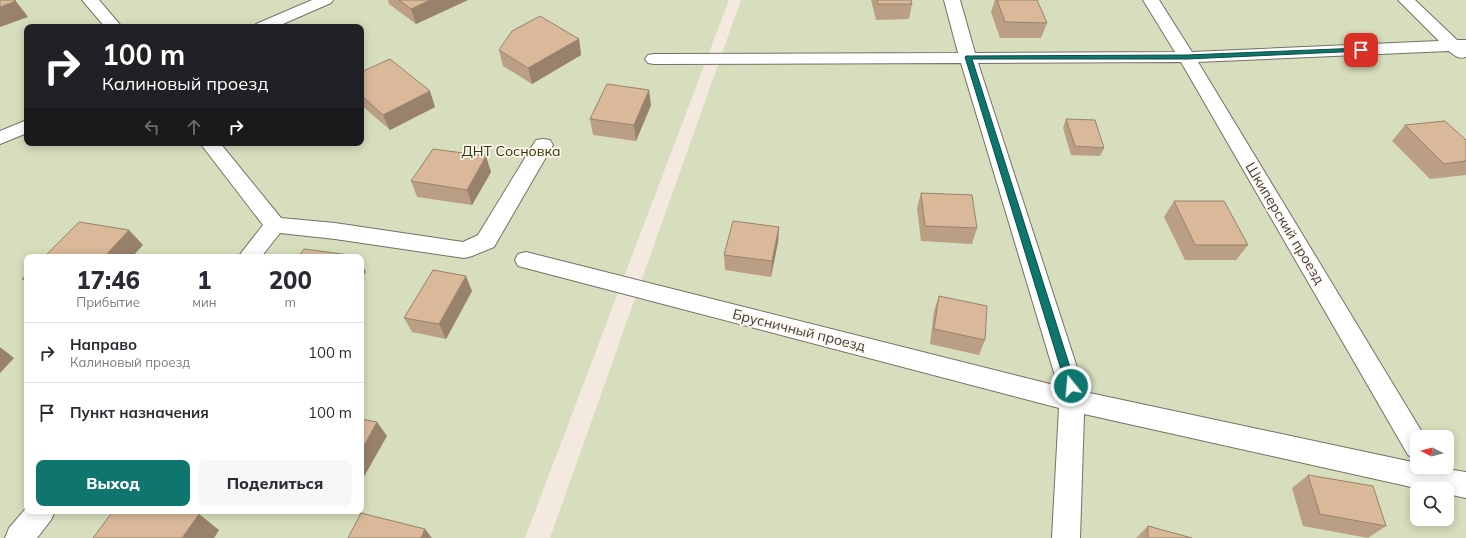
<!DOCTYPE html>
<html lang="ru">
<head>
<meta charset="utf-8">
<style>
	body { margin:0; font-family:Mulish,sans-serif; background:#f7f7f7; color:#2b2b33; height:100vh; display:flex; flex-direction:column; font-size:15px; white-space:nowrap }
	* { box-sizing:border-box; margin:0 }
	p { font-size:13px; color:#7c7c81 }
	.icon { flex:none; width:22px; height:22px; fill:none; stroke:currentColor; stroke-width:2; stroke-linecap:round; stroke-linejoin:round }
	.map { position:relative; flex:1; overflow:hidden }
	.panel { position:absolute; left:24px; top:254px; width:340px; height:260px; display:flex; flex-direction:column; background:#fff; border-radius:8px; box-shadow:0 2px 10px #0003 }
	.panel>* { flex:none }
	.banner { position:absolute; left:24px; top:24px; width:340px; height:122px; border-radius:8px; box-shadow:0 2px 10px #0003; background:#202124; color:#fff; overflow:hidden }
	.needle { width:26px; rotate:276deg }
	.controls { position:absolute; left:1410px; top:430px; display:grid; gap:8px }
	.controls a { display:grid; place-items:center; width:44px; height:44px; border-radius:8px; background:#fff; box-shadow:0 2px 10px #0003; font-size:20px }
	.pin { position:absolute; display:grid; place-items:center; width:34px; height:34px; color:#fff; margin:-17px; border-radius:8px; box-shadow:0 2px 6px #0006 }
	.me { position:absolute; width:44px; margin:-22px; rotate:343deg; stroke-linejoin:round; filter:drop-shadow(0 0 3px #0008) }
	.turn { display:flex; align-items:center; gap:14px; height:84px; padding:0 12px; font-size:18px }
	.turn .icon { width:52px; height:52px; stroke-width:2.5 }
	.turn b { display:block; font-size:28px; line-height:34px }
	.lanes { display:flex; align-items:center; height:38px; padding:0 12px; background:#0003; justify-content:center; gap:20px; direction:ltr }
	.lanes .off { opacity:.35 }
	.eta { display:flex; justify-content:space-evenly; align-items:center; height:68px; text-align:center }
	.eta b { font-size:24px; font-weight:800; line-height:28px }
	.primary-button { display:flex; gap:8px; margin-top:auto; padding:8px 12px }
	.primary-button a { flex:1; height:46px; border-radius:8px; background:#0f766e; color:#fff; font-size:16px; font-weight:800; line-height:46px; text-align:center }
	.primary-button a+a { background:#f7f7f7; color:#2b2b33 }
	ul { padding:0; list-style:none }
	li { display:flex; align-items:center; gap:12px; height:60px; padding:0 12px; border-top:1px solid #e1e1e2 }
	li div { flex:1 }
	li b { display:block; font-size:15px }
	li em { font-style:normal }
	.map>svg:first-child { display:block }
	.green { fill:#d6debd; fill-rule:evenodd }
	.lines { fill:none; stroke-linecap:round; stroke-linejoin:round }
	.minor-casing { stroke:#786f65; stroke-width:2 }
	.minor { fill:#fff; fill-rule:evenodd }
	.wall { fill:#bb9f84 }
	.shaded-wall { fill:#98826b }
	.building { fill:#d9b999; stroke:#98826b }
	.route { fill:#0f766e; stroke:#0a4d48 }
	.labels { text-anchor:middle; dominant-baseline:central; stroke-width:3.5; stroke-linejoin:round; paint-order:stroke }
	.park-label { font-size:14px; fill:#323908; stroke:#fef7f0 }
	.street-label { font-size:14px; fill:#3f3b36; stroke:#fef7f0 }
</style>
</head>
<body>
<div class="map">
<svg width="1466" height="538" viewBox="0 0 1466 538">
	<rect width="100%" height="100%" fill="#f4e9de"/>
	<path class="green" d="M 0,0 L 729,0 L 525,538 L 0,538 ZM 27,27 L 361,27 L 361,143 L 27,143 ZM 27,257 L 361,257 L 361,511 L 27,511 Z
		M 741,0 L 1466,0 L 1466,538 L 550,538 ZM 1417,437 L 1447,437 L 1447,467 L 1417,467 ZM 1417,489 L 1447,489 L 1447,519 L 1417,519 Z"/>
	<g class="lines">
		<defs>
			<path id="minor" d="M 82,0 L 99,0 L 122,27 L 105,27 Z
				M 312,0 L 333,0 L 331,3 L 276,27 L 254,27 L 256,24 Z
				M 944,0 L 960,0 L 975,53 L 1175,52 L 1143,0 L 1159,0 L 1192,52 L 1439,41 L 1398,0 L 1415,0 L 1457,40 L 1466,40 L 1466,57 C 1458,59 1455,56 1449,51 L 1198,62 L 1425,437 L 1417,437 L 1417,459 L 1408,455 L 1181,62 L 978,63 L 1085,392 L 1417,463 L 1417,467 L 1434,467 L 1466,472 L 1466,498 L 1447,494 L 1447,489 L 1420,489 L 1084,414 L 1080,538 L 1052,538 L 1059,408 L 518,266 L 515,260 L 518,254 L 526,252 L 1058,386 L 961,63 L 654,64 L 648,63 L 645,59 L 648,55 L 654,54 L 958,53 Z
				M 27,120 L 27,133 L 0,144 L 0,131 Z
				M 543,139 L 550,140 L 553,145 L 494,247 L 472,256 L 464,258 L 335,239 L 280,233 L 261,257 L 238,257 L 263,225 L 200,143 L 220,143 L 281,218 L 335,223 L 463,242 L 478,235 L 536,140 Z
				M 27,507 L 27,511 L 55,511 L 51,520 L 37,538 L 5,538 L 9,528 Z"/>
		</defs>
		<use href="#minor" class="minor-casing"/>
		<use href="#minor" class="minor"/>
	</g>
	<path class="wall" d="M 388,0 L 468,0 L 416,24 L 389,4 Z
		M 871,0 L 911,0 L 912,4 L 909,19 L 876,20 Z
		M 995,0 L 1037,0 L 1047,23 L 1041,38 L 1000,38 L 991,12 Z
		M 579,39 L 581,55 L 532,84 L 503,66 L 499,50 Z
		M 361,72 L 435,107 L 390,130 L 361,105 Z
		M 651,105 L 636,141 L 593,135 L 590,119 Z
		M 1066,119 L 1104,148 L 1100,156 L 1071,155 L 1063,128 Z
		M 1405,125 L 1466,140 L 1466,175 L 1430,179 L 1392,141 Z
		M 491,172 L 472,205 L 417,197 L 411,181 Z
		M 921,193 L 977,228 L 972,244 L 921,241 L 917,208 Z
		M 1174,201 L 1248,245 L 1236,260 L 1185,260 L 1164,217 Z
		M 779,227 L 778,242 L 771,277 L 725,270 L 724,255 Z
		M 27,274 L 27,284 L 22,279 Z
		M 472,291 L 446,339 L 412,332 L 404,318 Z
		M 939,296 L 985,340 L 979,355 L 930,344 L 934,311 Z
		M 1308,475 L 1386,526 L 1368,538 L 1303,526 L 1292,488 Z
		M 1148,526 L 1192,538 L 1136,538 Z"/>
	<path class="shaded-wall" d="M 15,0 L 28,17 L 0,27 L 0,7 Z
		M 430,0 L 468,0 L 416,24 L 411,9 Z
		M 579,39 L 581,55 L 532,84 L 528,68 Z
		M 649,90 L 651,105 L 636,141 L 634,125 Z
		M 430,91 L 435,107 L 390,130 L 383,115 Z
		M 486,156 L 491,172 L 472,205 L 467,190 Z
		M 779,227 L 778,242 L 771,277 L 772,261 Z
		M 129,230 L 143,245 L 132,257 L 104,257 Z
		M 361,263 L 366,272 L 361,279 Z
		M 466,276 L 472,291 L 446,339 L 439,324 Z
		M 0,347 L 14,358 L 0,373 Z
		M 377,422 L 387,436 L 361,482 L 361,451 Z
		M 199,514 L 219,530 L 214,538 L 182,538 Z
		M 425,529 L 432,538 L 421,538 Z"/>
	<path class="building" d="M 0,0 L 15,0 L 16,1 L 0,7 Z
		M 399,0 L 430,0 L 411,9 Z
		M 877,0 L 911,0 L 912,4 L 878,4 Z
		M 997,0 L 1037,0 L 1047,23 L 1005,22 Z
		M 540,16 L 579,39 L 528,68 L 499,50 L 512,31 Z
		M 390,59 L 430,91 L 383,115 L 361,95 L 361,72 Z
		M 607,84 L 649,90 L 634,125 L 590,119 Z
		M 1066,119 L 1095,120 L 1104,148 L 1075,146 Z
		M 1445,121 L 1466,140 L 1466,161 L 1444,164 L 1405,125 Z
		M 433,149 L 486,156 L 467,190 L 411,181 Z
		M 921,193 L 972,195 L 977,228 L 925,226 Z
		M 1174,201 L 1224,201 L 1248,245 L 1195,245 Z
		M 733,221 L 779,227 L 772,261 L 724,255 Z
		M 79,222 L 129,230 L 104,257 L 44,257 Z
		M 304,249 L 357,256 L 357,257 L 298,257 Z
		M 433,270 L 466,276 L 439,324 L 404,318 Z
		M 27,274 L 27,280 L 22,279 Z
		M 939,296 L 987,306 L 985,340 L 934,329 Z
		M 361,419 L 377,422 L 361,451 Z
		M 1308,475 L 1373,486 L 1386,526 L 1320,514 Z
		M 113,511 L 188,511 L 199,514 L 182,538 L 93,538 Z
		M 361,513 L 425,529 L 421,538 L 348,538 Z
		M 1148,526 L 1192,538 L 1148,538 Z"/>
	<path class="route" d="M 1361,48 L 1364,50 L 1363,51 L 1187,59 L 972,59 L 1076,386 L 1074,389 L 1071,390 L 1067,389 L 965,57 L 966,56 L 1187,55 Z"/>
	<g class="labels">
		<g class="park-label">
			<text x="511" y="151">ДНТ Сосновка</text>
		</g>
		<g class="street-label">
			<text transform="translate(1285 223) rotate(59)">Шкиперский проезд</text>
			<text transform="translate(799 330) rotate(14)">Брусничный проезд</text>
		</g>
	</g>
</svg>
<div class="controls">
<a><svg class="needle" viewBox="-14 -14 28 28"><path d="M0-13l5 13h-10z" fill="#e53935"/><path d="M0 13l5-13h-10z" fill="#7c7c81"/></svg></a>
<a><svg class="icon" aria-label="search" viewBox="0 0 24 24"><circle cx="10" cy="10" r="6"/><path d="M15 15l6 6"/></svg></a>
</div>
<div class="pin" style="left:1361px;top:50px;background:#d93025"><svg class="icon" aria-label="arrive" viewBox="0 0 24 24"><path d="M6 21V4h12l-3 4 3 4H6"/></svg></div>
<svg class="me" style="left:1071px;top:386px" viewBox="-20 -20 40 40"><circle r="17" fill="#0f766e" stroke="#fff" stroke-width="3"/><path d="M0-11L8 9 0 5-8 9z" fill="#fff"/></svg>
<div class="banner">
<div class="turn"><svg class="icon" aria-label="right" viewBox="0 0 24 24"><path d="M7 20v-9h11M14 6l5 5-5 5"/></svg><div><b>100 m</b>Калиновый проезд</div></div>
<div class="lanes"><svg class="icon off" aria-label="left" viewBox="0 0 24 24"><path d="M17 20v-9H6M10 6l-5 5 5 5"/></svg><svg class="icon off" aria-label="ahead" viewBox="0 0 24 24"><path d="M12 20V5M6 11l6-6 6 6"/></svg><svg class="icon" aria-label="right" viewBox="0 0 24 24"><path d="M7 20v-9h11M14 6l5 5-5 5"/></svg></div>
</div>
<section class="panel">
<div class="eta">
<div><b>17:46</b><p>Прибытие</p></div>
<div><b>1</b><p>мин</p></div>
<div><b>200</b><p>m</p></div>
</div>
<ul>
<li><svg class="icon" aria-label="right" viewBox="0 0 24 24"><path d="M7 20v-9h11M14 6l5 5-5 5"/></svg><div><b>Направо</b><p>Калиновый проезд</p></div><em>100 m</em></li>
<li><svg class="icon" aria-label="arrive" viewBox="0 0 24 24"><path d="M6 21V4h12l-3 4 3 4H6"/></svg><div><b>Пункт назначения</b></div><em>100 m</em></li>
</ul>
<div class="primary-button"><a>Выход</a><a>Поделиться</a></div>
</section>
</div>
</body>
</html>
